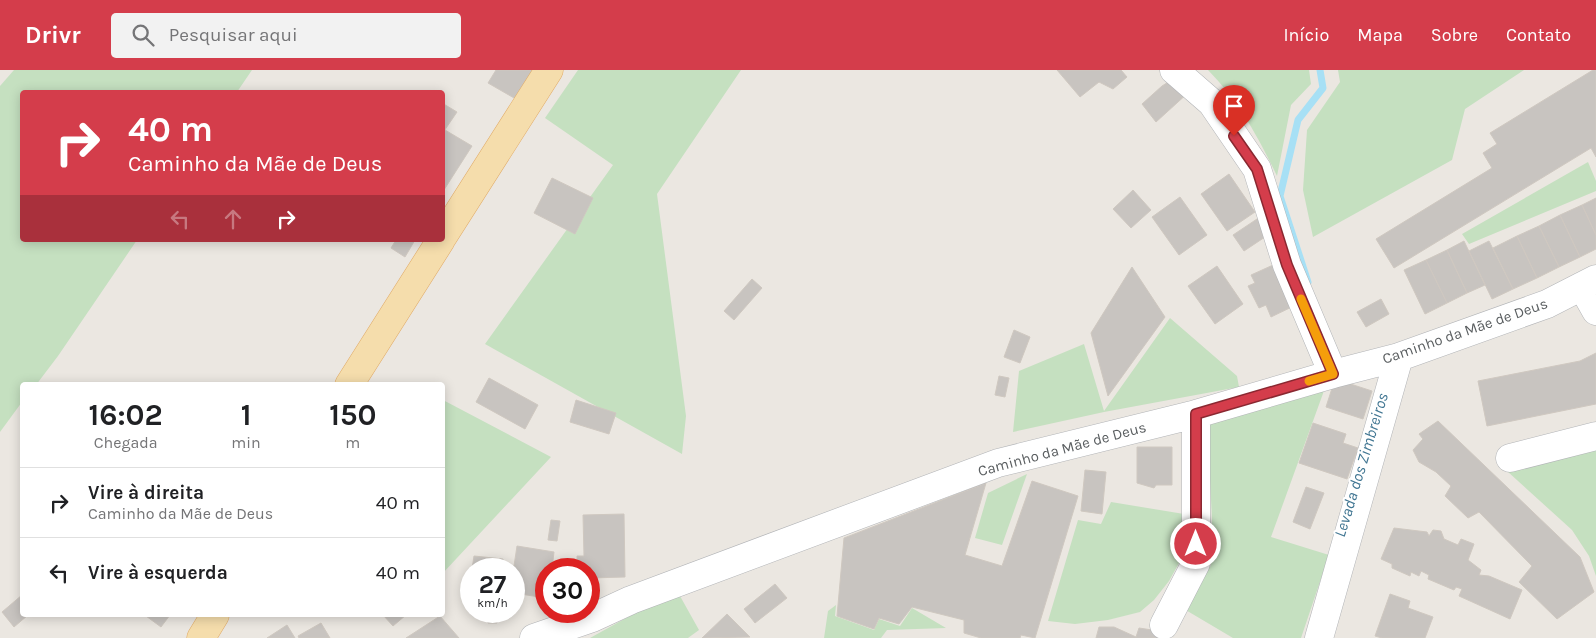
<!DOCTYPE html>
<html lang="pt">
<head>
<meta charset="utf-8">
<style>
	body { margin:0; font-family:Karla,sans-serif; background:#f2f2f2; color:#202124; height:100vh; display:flex; flex-direction:column; font-size:19px; white-space:nowrap }
	* { box-sizing:border-box; margin:0 }
	p { font-size:16px; color:#757577 }
	.icon { flex:none; width:28px; height:28px; fill:none; stroke:currentColor; stroke-width:2; stroke-linecap:round; stroke-linejoin:round }
	.map { position:relative; flex:1; overflow:hidden }
	.drawer { position:absolute; left:20px; top:312px; width:425px; height:235px; display:flex; flex-direction:column; background:#fff; border-radius:5px; box-shadow:0 2px 12px #0003 }
	.drawer>* { flex:none }
	.guide { position:absolute; left:20px; top:20px; width:425px; height:152px; border-radius:5px; box-shadow:0 2px 12px #0003; background:#d43d4b; color:#fff; overflow:hidden }
	.speed { position:absolute; left:460px; top:488px; display:flex; gap:10px; font-size:25px; font-weight:700; text-align:center }
	.speed>* { display:grid; place-content:center; width:65px; height:65px; border-radius:50%; background:#fff; box-shadow:0 2px 12px #0003; line-height:1 }
	.speed small { font-size:12px; font-weight:400 }
	.speed .limit { border:8px solid #d22; background:#fff; color:#111 }
	.pin { position:absolute; display:grid; place-items:center; width:42px; height:42px; color:#fff; margin:-51px -21px; border-radius:50% 50% 50% 0; rotate:-45deg; box-shadow:0 0 5px #0007 }
	.pin .icon { rotate:45deg }
	.me { position:absolute; width:55px; margin:-28px; rotate:0deg; stroke-linejoin:round; filter:drop-shadow(0 0 4px #0008) }
	.turn { display:flex; align-items:center; gap:18px; height:105px; padding:0 25px; font-size:22px }
	.turn .icon { width:65px; height:65px; stroke-width:2.5 }
	.turn b { display:block; font-size:35px; line-height:42px }
	.lanes { display:flex; align-items:center; height:48px; padding:0 25px; background:#0003; justify-content:center; gap:25px; direction:ltr }
	.lanes .off { opacity:.35 }
	.eta { display:flex; justify-content:space-evenly; align-items:center; height:85px; text-align:center }
	.eta b { font-size:30px; font-weight:700; line-height:35px }
	ul { padding:0; list-style:none }
	li { display:flex; align-items:center; gap:15px; height:70px; padding:0 25px; border-top:1px solid #e0e0e0 }
	li div { flex:1 }
	li b { display:block; font-size:19px }
	li em { font-style:normal }
	header { display:flex; align-items:center; gap:30px; box-sizing:border-box; height:70px; padding:0 25px; background:#d43d4b; color:#fff }
	header strong { font-size:24px }
	nav { display:flex; gap:28px; margin-inline-start:auto; font-size:18px }
	.search { width:350px; height:45px; background:#f2f2f2; display:flex; align-items:center; gap:12px; box-sizing:border-box; padding:0 18px; border-radius:5px; color:#757577; font-size:19px }
	.map>svg:first-child { display:block }
	.green { fill:#c5e0c0 }
	.lines { fill:none; stroke-linecap:round; stroke-linejoin:round }
	.stream { stroke:#a7e0f5; stroke-width:7 }
	.building { fill:#c8c4c0; stroke:#cfc8c0 }
	.minor-casing { stroke:#b2b4b7; stroke-width:29 }
	.major-casing { stroke:#e0a964; stroke-width:29 }
	.minor { stroke:#fff; stroke-width:28 }
	.major { stroke:#f5ddac; stroke-width:28 }
	.route-casing { stroke:#8a2831; stroke-width:12 }
	.route { stroke:#d43d4b; stroke-width:9 }
	.slow { stroke:#f59e0b; stroke-width:9 }
	.labels { text-anchor:middle; dominant-baseline:central; stroke-width:4; stroke-linejoin:round; paint-order:stroke }
	.street-label { font-size:15px; fill:#5a5e60; stroke:#fff }
	.water-label { font-size:16px; font-style:italic; fill:#427793; stroke:#fff }
</style>
</head>
<body>
<header>
<strong>Drivr</strong>
<div class="search"><svg class="icon" aria-label="search" viewBox="0 0 24 24"><circle cx="10" cy="10" r="6"/><path d="M15 15l6 6"/></svg>Pesquisar aqui</div>
<nav><a>Início</a><a>Mapa</a><a>Sobre</a><a>Contato</a></nav>
</header>
<div class="map">
<svg width="1596" height="568" viewBox="0 0 1596 568">
	<rect width="100%" height="100%" fill="#ebe7e1"/>
	<path class="green" d="M 14,0 L 252,0 L 237,22 L 22,22 L 22,170 L 137,170 L 58,286 L 36,315 L 22,315 L 22,332 L 0,362 L 0,16 Z
		M 578,0 L 741,0 L 657,124 L 686,346 L 682,384 L 485,274 L 613,95 L 545,48 Z
		M 1208,0 L 1309,0 L 1311,14 L 1291,35 L 1277,106 C 1257,65 1240,33 1208,0 Z
		M 1338,0 L 1524,0 L 1465,39 L 1452,90 L 1313,167 L 1303,120 L 1307,60 L 1340,12 Z
		M 1588,92 L 1596,111 L 1596,121 L 1469,174 L 1462,164 Z
		M 1170,248 L 1237,306 L 1239,317 L 1104,342 L 1013,362 L 1019,301 L 1084,274 L 1104,341 Z
		M 1325,318 L 1271,467 L 1329,485 L 1301,568 L 1233,568 L 1184,539 L 1211,495 L 1212,449 L 1207,351 Z
		M 443,330 L 551,387 L 443,503 Z
		M 1596,378 L 1596,506 L 1589,486 L 1572,460 L 1507,401 Z
		M 1027,404 L 1002,475 L 975,468 L 988,423 Z
		M 1111,432 L 1184,444 L 1185,472 L 1179,493 L 1169,511 L 1154,530 L 1140,542 L 1108,550 L 1075,554 L 1048,551 L 1078,450 L 1101,454 Z
		M 680,526 L 699,560 L 688,568 L 590,568 L 637,542 Z
		M 836,535 L 835,546 L 874,560 L 879,549 L 900,556 L 912,538 L 946,558 L 887,560 L 881,568 L 824,568 L 828,541 Z"/>
	<g class="lines">
		<path class="stream" d="M 1308,212 L 1280,126 L 1298,50 L 1323,18 L 1320,0"/>
	</g>
	<path class="building" d="M 496,0 L 539,0 L 521,32 L 488,13 Z
		M 1057,0 L 1121,0 L 1127,7 L 1113,19 L 1099,12 L 1080,27 Z
		M 1593,0 L 1596,0 L 1596,87 L 1591,78 L 1394,198 L 1376,169 L 1492,98 L 1483,83 L 1497,74 L 1490,63 Z
		M 1170,11 L 1189,22 L 1156,52 L 1142,34 L 1162,16 Z
		M 442,33 L 457,42 L 442,64 Z
		M 445,60 L 472,76 L 442,123 L 442,64 Z
		M 1229,104 L 1255,142 L 1227,161 L 1201,124 Z
		M 552,108 L 593,128 L 575,164 L 534,143 Z
		M 1133,120 L 1151,140 L 1131,158 L 1113,139 Z
		M 1180,127 L 1207,165 L 1179,185 L 1152,147 Z
		M 1596,128 L 1596,165 L 1582,135 Z
		M 1582,135 L 1596,165 L 1596,179 L 1580,187 L 1560,145 Z
		M 1560,145 L 1580,187 L 1559,197 L 1539,156 Z
		M 1260,147 L 1271,163 L 1244,181 L 1233,165 Z
		M 1539,156 L 1559,197 L 1537,208 L 1517,166 Z
		M 1517,166 L 1537,208 L 1513,219 L 1493,178 Z
		M 396,170 L 415,170 L 405,187 L 391,178 Z
		M 1464,171 L 1485,215 L 1467,223 L 1447,180 Z
		M 1489,171 L 1513,219 L 1492,229 L 1469,181 Z
		M 1447,180 L 1467,223 L 1447,233 L 1426,190 Z
		M 1426,190 L 1447,233 L 1425,244 L 1404,200 Z
		M 1282,191 L 1302,232 L 1271,247 L 1266,235 L 1259,238 L 1248,216 L 1255,213 L 1251,205 Z
		M 1217,196 L 1243,234 L 1215,254 L 1188,216 Z
		M 1132,197 L 1165,247 L 1108,326 L 1091,263 Z
		M 752,209 L 762,218 L 734,250 L 724,241 Z
		M 1381,229 L 1389,244 L 1366,257 L 1357,242 Z
		M 1014,260 L 1030,267 L 1020,293 L 1004,287 Z
		M 1596,283 L 1596,334 L 1487,356 L 1478,311 L 1580,291 Z
		M 999,306 L 1009,308 L 1005,327 L 995,325 Z
		M 489,308 L 538,335 L 525,359 L 476,332 Z
		M 1335,309 L 1372,321 L 1363,349 L 1326,337 Z
		M 576,330 L 616,343 L 609,364 L 570,352 Z
		M 1438,351 L 1580,487 L 1594,522 L 1557,549 L 1519,512 L 1532,496 L 1479,442 L 1468,448 L 1445,426 L 1451,416 L 1436,402 L 1419,392 L 1413,380 L 1423,369 L 1419,364 Z
		M 1313,353 L 1346,364 L 1343,373 L 1358,378 L 1347,409 L 1299,393 Z
		M 1137,377 L 1172,377 L 1172,415 L 1156,415 L 1154,418 L 1137,413 Z
		M 1085,400 L 1106,402 L 1102,444 L 1081,441 Z
		M 1032,411 L 1078,426 L 1035,568 L 1021,565 L 1020,568 L 981,568 L 964,563 L 964,550 L 912,537 L 899,554 L 879,548 L 874,559 L 837,546 L 844,468 L 986,413 L 965,485 L 1002,496 Z
		M 1306,417 L 1324,423 L 1310,459 L 1293,452 Z
		M 624,444 L 625,507 L 589,508 L 589,499 L 577,499 L 577,486 L 584,486 L 583,445 Z
		M 551,450 L 560,451 L 557,471 L 548,470 Z
		M 1394,458 L 1427,462 L 1429,466 L 1433,460 L 1441,461 L 1444,469 L 1458,475 L 1461,469 L 1474,474 L 1468,490 L 1481,500 L 1479,505 L 1489,506 L 1522,520 L 1510,549 L 1459,526 L 1462,519 L 1456,517 L 1454,520 L 1428,509 L 1429,505 L 1421,501 L 1419,506 L 1411,502 L 1410,506 L 1392,498 L 1392,494 L 1381,489 Z
		M 517,476 L 554,482 L 552,499 L 546,499 L 546,528 L 514,523 L 514,499 L 505,499 L 506,494 L 514,496 Z
		M 474,486 L 503,489 L 502,499 L 472,499 Z
		M 775,514 L 787,528 L 755,553 L 744,539 Z
		M 1390,524 L 1410,531 L 1408,538 L 1433,547 L 1425,568 L 1382,568 L 1375,566 Z
		M 22,525 L 22,545 L 28,545 L 14,557 L 2,542 Z
		M 487,541 L 496,541 L 497,553 L 488,553 Z
		M 727,544 L 750,567 L 702,568 Z
		M 148,545 L 170,545 L 161,557 L 146,546 Z
		M 383,545 L 406,545 L 393,556 Z
		M 440,546 L 459,568 L 406,568 Z
		M 321,553 L 330,568 L 299,568 L 298,566 Z
		M 287,555 L 295,568 L 267,568 Z
		M 1099,557 L 1114,557 L 1136,567 L 1139,558 L 1152,560 L 1168,568 L 1096,568 Z"/>
	<g class="lines">
		<defs>
			<path id="minor" d="M 1174,0 L 1212,33 L 1257,99 L 1287,195 L 1333,304
				M 1582,216 L 1596,241
				M 1510,388 L 1596,366
				M 1164,555 L 1196,493 L 1196,344
				M 534,568 L 592,548 L 631,530 L 998,393 L 1196,344 L 1333,304 L 1399,287 L 1547,234 L 1596,209
				M 1319,568 L 1399,287"/>
			<path id="major" d="M 442,168 L 549,0
				M 349,315 L 441,170
				M 201,568 L 215,545"/>
		</defs>
		<use href="#minor" class="minor-casing"/>
		<use href="#major" class="major-casing"/>
		<use href="#minor" class="minor"/>
		<use href="#major" class="major"/>
	</g>
	<g class="lines">
		<defs>
			<path id="route" d="M 1196,474 L 1196,344 L 1333,304 L 1287,195 L 1257,99 L 1234,66"/>
		</defs>
		<use href="#route" class="route-casing"/>
		<use href="#route" class="route"/>
		<path class="slow" d="M 1301,229 L 1333,304 L 1309,311"/>
	</g>
	<g class="labels">
		<g class="street-label">
			<text transform="translate(1465 261) rotate(-19)">Caminho da Mãe de Deus</text>
			<text transform="translate(1062 379) rotate(-15)">Caminho da Mãe de Deus</text>
		</g>
		<g class="water-label">
			<text transform="translate(1361 395) rotate(-73)">Levada dos Zimbreiros</text>
		</g>
	</g>
</svg>
<div class="speed"><div>27<small>km/h</small></div><div class="limit">30</div></div>
<div class="pin" style="left:1234px;top:66px;background:#d93025"><svg class="icon" aria-label="arrive" viewBox="0 0 24 24"><path d="M6 21V4h12l-3 4 3 4H6"/></svg></div>
<svg class="me" style="left:1196px;top:474px" viewBox="-20 -20 40 40"><circle r="17" fill="#d43d4b" stroke="#fff" stroke-width="3"/><path d="M0-11L8 9 0 5-8 9z" fill="#fff"/></svg>
<div class="guide">
<div class="turn"><svg class="icon" aria-label="right" viewBox="0 0 24 24"><path d="M7 20v-9h11M14 6l5 5-5 5"/></svg><div><b>40 m</b>Caminho da Mãe de Deus</div></div>
<div class="lanes"><svg class="icon off" aria-label="left" viewBox="0 0 24 24"><path d="M17 20v-9H6M10 6l-5 5 5 5"/></svg><svg class="icon off" aria-label="ahead" viewBox="0 0 24 24"><path d="M12 20V5M6 11l6-6 6 6"/></svg><svg class="icon" aria-label="right" viewBox="0 0 24 24"><path d="M7 20v-9h11M14 6l5 5-5 5"/></svg></div>
</div>
<section class="drawer">
<div class="eta">
<div><b>16:02</b><p>Chegada</p></div>
<div><b>1</b><p>min</p></div>
<div><b>150</b><p>m</p></div>
</div>
<ul>
<li><svg class="icon" aria-label="right" viewBox="0 0 24 24"><path d="M7 20v-9h11M14 6l5 5-5 5"/></svg><div><b>Vire à direita</b><p>Caminho da Mãe de Deus</p></div><em>40 m</em></li>
<li><svg class="icon" aria-label="left" viewBox="0 0 24 24"><path d="M17 20v-9H6M10 6l-5 5 5 5"/></svg><div><b>Vire à esquerda</b></div><em>40 m</em></li>
</ul>
</section>
</div>
</body>
</html>
